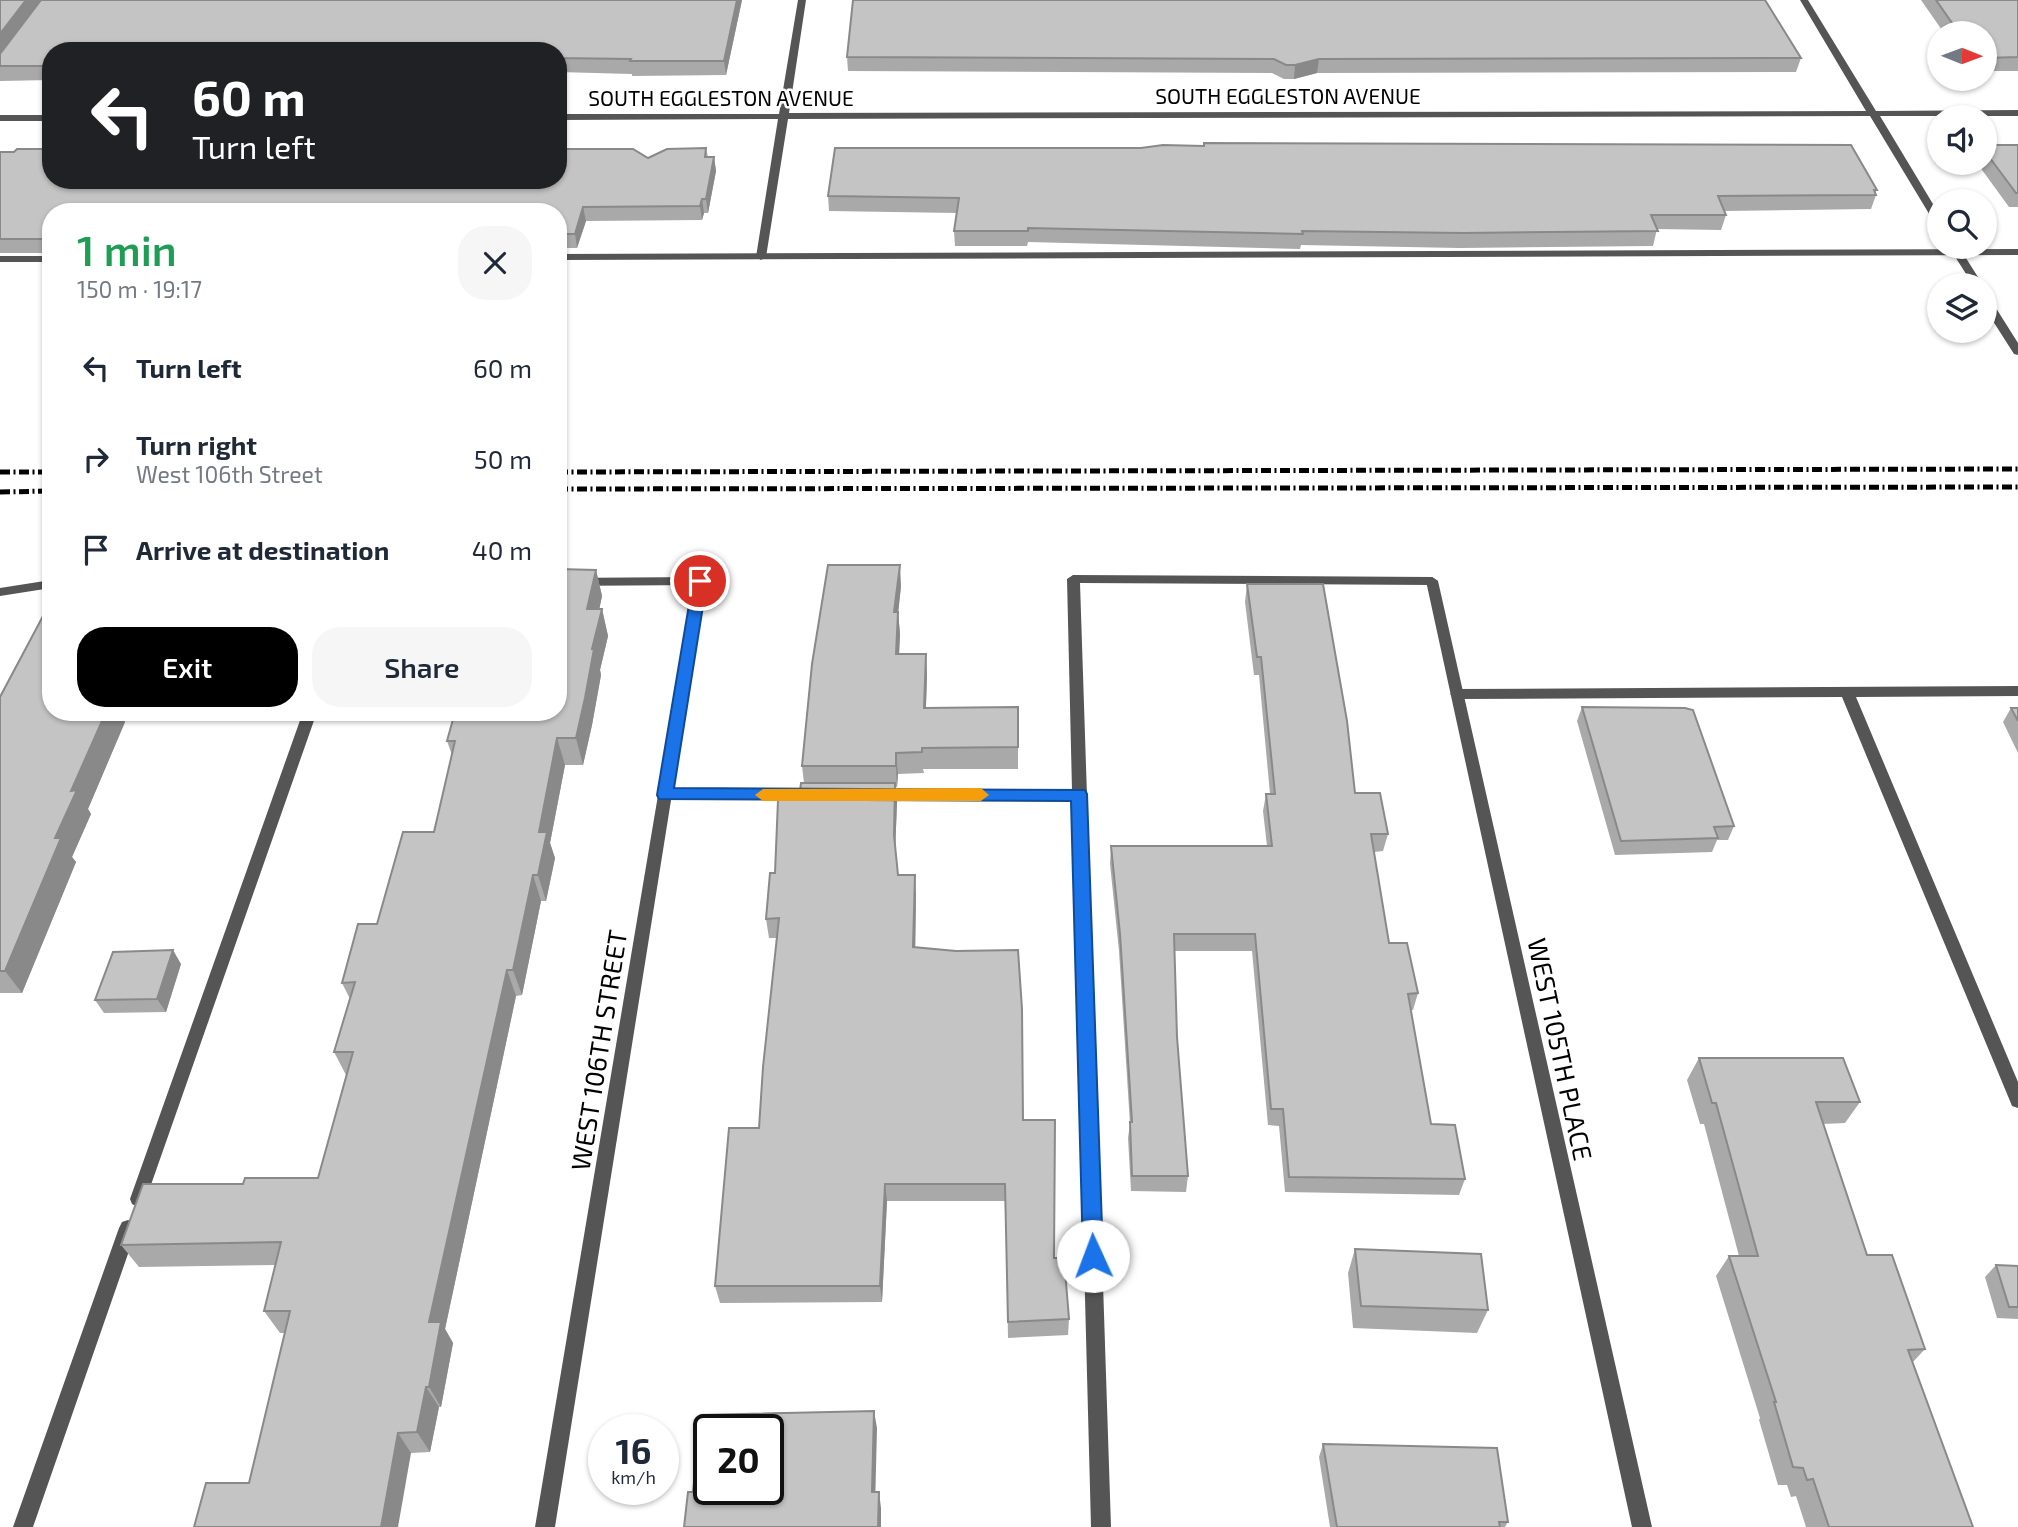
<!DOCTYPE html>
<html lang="en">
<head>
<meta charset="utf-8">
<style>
	body { margin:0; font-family:"Exo 2",sans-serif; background:#f6f6f7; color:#1f2937; height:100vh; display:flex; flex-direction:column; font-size:26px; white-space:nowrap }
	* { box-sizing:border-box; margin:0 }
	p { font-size:23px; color:#747a83 }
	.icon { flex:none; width:38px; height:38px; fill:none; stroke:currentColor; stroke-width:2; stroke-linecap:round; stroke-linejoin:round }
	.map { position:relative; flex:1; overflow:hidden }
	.details { position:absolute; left:42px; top:203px; width:525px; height:518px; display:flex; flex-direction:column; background:#fff; border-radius:28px; box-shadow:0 2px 5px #0004 }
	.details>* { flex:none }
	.guide { position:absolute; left:42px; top:42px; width:525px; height:147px; border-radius:28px; box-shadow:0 2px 5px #0004; background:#202124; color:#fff; overflow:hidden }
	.needle { width:46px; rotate:91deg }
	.tools { position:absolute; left:1927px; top:21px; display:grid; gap:14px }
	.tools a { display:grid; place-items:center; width:70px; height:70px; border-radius:50%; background:#fff; box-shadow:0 2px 5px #0004; font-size:35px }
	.speed { position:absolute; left:588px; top:1414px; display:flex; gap:14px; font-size:35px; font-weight:700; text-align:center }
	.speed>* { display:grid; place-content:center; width:91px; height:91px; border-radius:50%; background:#fff; box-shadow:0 2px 5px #0004; line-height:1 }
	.speed small { font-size:18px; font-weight:400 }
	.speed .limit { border:4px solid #111; border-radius:10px; background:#fff; color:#111 }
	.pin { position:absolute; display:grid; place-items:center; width:60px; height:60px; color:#fff; margin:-30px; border:4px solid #fff; border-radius:50%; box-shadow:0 2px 7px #0007 }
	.me { position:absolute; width:77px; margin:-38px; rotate:358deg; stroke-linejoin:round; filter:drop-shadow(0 0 5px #0008) }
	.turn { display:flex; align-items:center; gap:24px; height:147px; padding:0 35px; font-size:32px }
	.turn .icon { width:91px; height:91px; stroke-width:2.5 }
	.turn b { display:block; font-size:49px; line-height:60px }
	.round { display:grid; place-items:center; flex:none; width:74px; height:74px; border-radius:28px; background:#f6f6f7 }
	.headline { display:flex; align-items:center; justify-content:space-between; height:119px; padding:0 35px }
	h1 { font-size:42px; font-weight:600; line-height:52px; color:#1e9e55 }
	.button { display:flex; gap:14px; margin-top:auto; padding:14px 35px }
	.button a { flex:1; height:80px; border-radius:28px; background:#000; color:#fff; font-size:28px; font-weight:600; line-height:80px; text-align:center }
	.button a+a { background:#f6f6f7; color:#1f2937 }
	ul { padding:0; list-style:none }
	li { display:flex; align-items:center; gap:21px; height:91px; padding:0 35px }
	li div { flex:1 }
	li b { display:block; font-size:26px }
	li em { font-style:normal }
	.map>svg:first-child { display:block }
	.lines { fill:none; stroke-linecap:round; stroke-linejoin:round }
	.lane { fill:#555; fill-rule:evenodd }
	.street { fill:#555; fill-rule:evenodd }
	.rail { stroke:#000; stroke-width:5; stroke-dasharray:10 3.5 2 3.5; stroke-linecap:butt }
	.wall { fill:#a9a9a9 }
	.shaded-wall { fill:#898989 }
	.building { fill:#c4c4c4; stroke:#898989; stroke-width:2; fill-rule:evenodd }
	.route { fill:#1a73e8; stroke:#114b97; stroke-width:2 }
	.slow { fill:#f59e0b }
	.labels { text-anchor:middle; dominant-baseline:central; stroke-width:5; stroke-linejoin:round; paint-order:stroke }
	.far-street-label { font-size:21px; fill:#000; stroke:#fff }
	.street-label { font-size:26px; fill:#000; stroke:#fff }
</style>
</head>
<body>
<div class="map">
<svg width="2018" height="1527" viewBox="0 0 2018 1527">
	<rect width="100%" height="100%" fill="#fff"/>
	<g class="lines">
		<path class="lane" d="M 2018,249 L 2018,255 L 558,260 L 558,254 Z
			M 0,256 L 51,256 L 51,262 L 0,262 Z
			M 1073,575 L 1432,577 L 1438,581 L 1432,585 L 1080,583 L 1111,1527 L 1091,1527 L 1072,800 L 878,800 L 873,799 L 871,795 L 873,791 L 878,790 L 1072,790 L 1067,579 Z
			M 700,577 L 706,581 L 700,585 L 558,586 L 558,578 Z
			M 51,580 L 51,588 L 0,596 L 0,588 Z
			M 2018,686 L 2018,696 L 1856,697 L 2018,1082 L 2018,1108 L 2012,1106 L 2010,1101 L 1842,697 L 1457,699 L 1450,694 L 1457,689 Z
			M 303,712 L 317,712 L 146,1199 L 144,1204 L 138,1207 L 132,1204 L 130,1199 Z
			M 665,790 L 819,790 L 824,791 L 826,795 L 824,799 L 819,800 L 665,800 L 660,799 L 658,795 L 660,791 Z
			M 128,1220 L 134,1222 L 137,1228 L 33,1527 L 13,1527 L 119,1228 L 122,1222 Z"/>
		<path class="street" d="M 798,0 L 806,0 L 789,113 L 1866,111 L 1800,0 L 1808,0 L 1876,111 L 2018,110 L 2018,116 L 1880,116 L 1939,214 L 1939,225 L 1934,222 L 1870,116 L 788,119 L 766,257 L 761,260 L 756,257 L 778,119 L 558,120 L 558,114 L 779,114 Z
			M 0,115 L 51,115 L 51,121 L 0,121 Z
			M 1949,247 L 1959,247 L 1983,285 L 1973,285 Z
			M 1984,294 L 1989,297 L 2018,343 L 2018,355 L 2014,354 L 1984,307 Z
			M 700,577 L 706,581 L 555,1527 L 535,1527 L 694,581 Z
			M 1432,577 L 1438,581 L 1652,1527 L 1632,1527 L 1426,581 Z"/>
		<path class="rail" d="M 0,472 L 51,472
			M 558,472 L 2018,469
			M 558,489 L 2018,487
			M 0,492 L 51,491"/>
	</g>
	<path class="wall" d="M 0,0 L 742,0 L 726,75 L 632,76 L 632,74 L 558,72 L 558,51 L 51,51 L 51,80 L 0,81 Z
		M 1921,0 L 2018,0 L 2018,71 L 1984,71 L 1984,33 L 1944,33 Z
		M 847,57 L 1801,58 L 1796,72 L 1317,73 L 1294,79 L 1284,79 L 1272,73 L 848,71 Z
		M 1984,145 L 2018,145 L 2018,207 L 2009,207 L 1977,163 L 1984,163 Z
		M 706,148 L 708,157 L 714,157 L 716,171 L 708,213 L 704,213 L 702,220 L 586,221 L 577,248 L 558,248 L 558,212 L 51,212 L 51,253 L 0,253 L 0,152 L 648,158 Z
		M 1141,148 L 1877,190 L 1875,193 L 1876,195 L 1871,209 L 1724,211 L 1726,215 L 1721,230 L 1657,229 L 1653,246 L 1460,248 L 1301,245 L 1300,249 L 1028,242 L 1027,246 L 955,246 L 954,231 L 957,213 L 829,211 L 828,196 Z
		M 596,570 L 602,596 L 599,609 L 602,609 L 608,636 L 600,670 L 601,675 L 592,725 L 583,765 L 565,765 L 550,843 L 555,858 L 546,901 L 541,901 L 522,995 L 516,996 L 445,1329 L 453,1343 L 441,1407 L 439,1407 L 430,1452 L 411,1453 L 249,1483 L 285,1333 L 280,1333 L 264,1311 L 276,1265 L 139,1267 L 121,1245 L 243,1184 L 318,1178 L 346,1075 L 334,1052 L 350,999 L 342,983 L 434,832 L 452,755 L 447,741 Z
		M 1247,584 L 1355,793 L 1388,834 L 1383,851 L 1374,852 L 1389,943 L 1418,993 L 1413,1010 L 1411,1010 L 1431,1124 L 1465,1179 L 1459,1195 L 1285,1192 L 1279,1126 L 1268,1125 L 1252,951 L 1174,951 L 1177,1037 L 1188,1176 L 1186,1192 L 1131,1191 L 1128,1138 L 1130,1124 L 1119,951 L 1110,864 L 1111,846 L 1267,846 L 1263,811 L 1266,794 L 1270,794 L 1259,675 L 1254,675 L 1245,602 Z
		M 901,586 L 898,612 L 900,634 L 899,654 L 926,654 L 927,676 L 926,708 L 1018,707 L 1018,769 L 923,769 L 924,773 L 898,774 L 897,787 L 896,787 L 897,803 L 895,849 L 898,875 L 916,894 L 915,947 L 1023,1120 L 1069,1319 L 1068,1335 L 1008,1338 L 1006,1201 L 887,1201 L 882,1302 L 720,1303 L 715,1286 L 759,1128 L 777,938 L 769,938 L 766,919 L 775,873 L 804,783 L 802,766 Z
		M 0,697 L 51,712 L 120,712 L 125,722 L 88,809 L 91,814 L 72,857 L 76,862 L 22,993 L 0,993 Z
		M 1582,707 L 1734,826 L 1728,840 L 1717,840 L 1712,852 L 1615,855 L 1577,721 Z
		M 2011,708 L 2018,708 L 2018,753 L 2003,722 Z
		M 181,964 L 166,1012 L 104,1013 L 95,1000 Z
		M 1699,1058 L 1860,1102 L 1845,1123 L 1823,1124 L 1867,1255 L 1925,1349 L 1913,1362 L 1973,1527 L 1806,1527 L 1796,1496 L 1791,1497 L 1787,1485 L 1778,1485 L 1759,1420 L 1760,1418 L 1716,1276 L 1729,1256 L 1739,1256 L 1704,1124 L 1700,1124 L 1687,1080 Z
		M 1355,1249 L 1488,1310 L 1477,1333 L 1353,1328 L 1348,1273 Z
		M 1996,1265 L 2018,1266 L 2018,1319 L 1997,1318 L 1985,1277 Z
		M 1323,1444 L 1508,1522 L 1505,1527 L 1330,1527 L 1319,1457 Z"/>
	<path class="shaded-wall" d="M 26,0 L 43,0 L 0,57 L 0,34 Z
		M 737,0 L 742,0 L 726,75 L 724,61 Z
		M 1319,59 L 1317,73 L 1294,79 L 1295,65 Z
		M 714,157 L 716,171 L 708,213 L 706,199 Z
		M 702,199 L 704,213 L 702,220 L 700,206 Z
		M 583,207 L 586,221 L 577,248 L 575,234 Z
		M 900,565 L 901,586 L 896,634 L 894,612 Z
		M 596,570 L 602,596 L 594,636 L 587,609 Z
		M 602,609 L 608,636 L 600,670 L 601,675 L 592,725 L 583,765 L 576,738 L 592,649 Z
		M 898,612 L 900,634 L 898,676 L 896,654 Z
		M 926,654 L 927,676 L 925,730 L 924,708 Z
		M 104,712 L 120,712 L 125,722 L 88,809 L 91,814 L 72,857 L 76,862 L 22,993 L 5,971 L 71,791 Z
		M 557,738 L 565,765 L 550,843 L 555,858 L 546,901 L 538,875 L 539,832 Z
		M 896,753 L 898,774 L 897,787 L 896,766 Z
		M 895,783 L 897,803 L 895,854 L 894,835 Z
		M 533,875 L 541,901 L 522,995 L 513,970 Z
		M 915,875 L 916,894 L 915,966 L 913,947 Z
		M 173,950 L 181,964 L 166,1012 L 157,999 Z
		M 507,970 L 516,996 L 445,1329 L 453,1343 L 441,1407 L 429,1387 L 429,1322 Z
		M 885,1184 L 887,1201 L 882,1302 L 880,1286 Z
		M 426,1387 L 439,1407 L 430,1452 L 417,1432 Z
		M 874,1411 L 877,1428 L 875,1508 L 872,1492 Z
		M 398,1433 L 411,1453 L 398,1527 L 381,1527 Z
		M 879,1492 L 881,1508 L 881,1527 L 878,1527 Z"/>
	<path class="building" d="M 0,0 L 26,0 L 0,34 Z
		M 41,0 L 737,0 L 724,61 L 630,61 L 631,59 L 558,58 L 558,51 L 51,51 L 51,66 L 0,66 L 0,54 Z
		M 853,0 L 1765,0 L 1801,58 L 1319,59 L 1295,65 L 1286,65 L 1274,59 L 847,57 Z
		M 1936,0 L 2018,0 L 2018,57 L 1984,58 L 1984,33 L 1959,33 Z
		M 1204,143 L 1851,145 L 1877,190 L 1874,190 L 1876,195 L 1718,196 L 1726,215 L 1651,215 L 1658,231 L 1463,233 L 1302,231 L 1303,234 L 1028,228 L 1028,231 L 954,231 L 959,198 L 828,196 L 835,148 L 1141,148 L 1163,145 L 1204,146 Z
		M 1984,145 L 2018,145 L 2018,193 L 2016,193 L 1984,150 Z
		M 706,148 L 705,157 L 714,157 L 706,199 L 702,199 L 700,206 L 583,207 L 575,234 L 558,234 L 558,212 L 51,212 L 51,239 L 0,239 L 0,152 L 14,152 L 17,149 L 51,149 L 51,180 L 558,180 L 558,149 L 633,149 L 648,158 L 667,149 Z
		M 828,565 L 900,565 L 894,612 L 898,612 L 896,654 L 926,654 L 924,708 L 1018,707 L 1018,747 L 922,748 L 922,752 L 896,753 L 896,766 L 802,766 L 812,664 Z
		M 558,569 L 596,570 L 587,609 L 602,609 L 592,649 L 594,649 L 585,698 L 576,738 L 557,738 L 539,832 L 547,832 L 538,875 L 533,875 L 513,970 L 507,970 L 429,1322 L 441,1322 L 429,1387 L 426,1387 L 417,1432 L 398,1433 L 381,1527 L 194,1527 L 206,1483 L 249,1483 L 290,1311 L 264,1311 L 281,1242 L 121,1245 L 143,1184 L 243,1184 L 245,1178 L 318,1178 L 353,1052 L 334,1052 L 355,982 L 342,983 L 358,924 L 377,924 L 403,832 L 434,832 L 455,741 L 447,741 L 455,712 L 558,712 Z
		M 1247,584 L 1323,584 L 1347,721 L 1355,793 L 1380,793 L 1388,834 L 1371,834 L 1389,943 L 1407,943 L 1418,993 L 1408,994 L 1431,1124 L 1455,1125 L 1465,1179 L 1289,1177 L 1283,1109 L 1271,1109 L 1255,934 L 1174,934 L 1177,1037 L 1188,1176 L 1132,1176 L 1130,1122 L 1132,1122 L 1120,934 L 1111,846 L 1272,846 L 1266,794 L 1275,794 L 1261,657 L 1257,657 Z
		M 51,601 L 51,712 L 106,712 L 71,791 L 77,790 L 55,838 L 61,838 L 5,971 L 0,971 L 0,697 Z
		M 1582,707 L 1685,708 L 1693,710 L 1734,826 L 1714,827 L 1718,838 L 1621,841 Z
		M 2011,708 L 2018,708 L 2018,721 Z
		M 801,783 L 895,783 L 894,835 L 898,875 L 915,875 L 913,947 L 956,951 L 1018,950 L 1022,1009 L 1023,1120 L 1055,1120 L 1054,1258 L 1064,1258 L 1069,1319 L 1008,1322 L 1005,1184 L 885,1184 L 880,1286 L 715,1286 L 729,1128 L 759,1128 L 763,1067 L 779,918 L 766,919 L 770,873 L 775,873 L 778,800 L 799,800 Z
		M 173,950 L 157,999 L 95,1000 L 113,952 Z
		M 1699,1058 L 1843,1058 L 1860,1102 L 1816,1102 L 1867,1255 L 1892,1255 L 1925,1349 L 1908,1350 L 1973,1527 L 1829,1527 L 1813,1479 L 1807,1480 L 1803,1468 L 1793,1467 L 1774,1402 L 1776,1402 L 1729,1256 L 1758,1256 L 1716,1103 L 1712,1103 Z
		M 1355,1249 L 1481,1254 L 1488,1310 L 1361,1306 Z
		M 1996,1265 L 2018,1266 L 2018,1307 L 2009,1307 Z
		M 874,1411 L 872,1492 L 879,1492 L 878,1527 L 684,1527 L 688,1492 L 693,1492 L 701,1415 ZM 709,1430 L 768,1430 L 768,1489 L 709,1489 Z
		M 1323,1444 L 1497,1448 L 1508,1522 L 1499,1522 L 1500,1527 L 1337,1527 Z"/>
	<path class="route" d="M 700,576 L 707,581 L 674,788 L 1085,790 L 1087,794 L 1103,1256 L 1100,1262 L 1093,1265 L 1086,1262 L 1083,1256 L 1071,801 L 659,799 L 657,795 L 693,581 Z"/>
	<path class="slow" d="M 981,788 L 989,795 L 981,801 L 763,801 L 755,795 L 763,789 Z"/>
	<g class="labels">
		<g class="far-street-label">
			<text x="1288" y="95">SOUTH EGGLESTON AVENUE</text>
			<text x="721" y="97">SOUTH EGGLESTON AVENUE</text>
		</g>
		<g class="street-label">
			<text transform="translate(1561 1049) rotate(78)">WEST 105TH PLACE</text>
			<text transform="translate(598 1050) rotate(-81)">WEST 106TH STREET</text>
		</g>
	</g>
</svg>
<div class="tools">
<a><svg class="needle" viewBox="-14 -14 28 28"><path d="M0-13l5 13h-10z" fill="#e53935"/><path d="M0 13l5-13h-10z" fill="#747a83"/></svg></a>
<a><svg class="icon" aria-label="sound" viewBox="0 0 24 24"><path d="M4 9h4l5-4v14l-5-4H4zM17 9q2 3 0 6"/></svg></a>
<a><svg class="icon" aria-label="search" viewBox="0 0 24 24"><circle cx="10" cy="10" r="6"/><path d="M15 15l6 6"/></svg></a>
<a><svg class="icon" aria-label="layers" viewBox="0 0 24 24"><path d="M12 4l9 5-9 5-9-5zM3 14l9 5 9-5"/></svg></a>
</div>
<div class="speed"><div>16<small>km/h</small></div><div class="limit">20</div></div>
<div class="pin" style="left:700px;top:581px;background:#d93025"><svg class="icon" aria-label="arrive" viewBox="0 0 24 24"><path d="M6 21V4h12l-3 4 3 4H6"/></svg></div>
<svg class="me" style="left:1093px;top:1256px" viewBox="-20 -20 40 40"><circle r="19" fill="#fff"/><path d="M0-13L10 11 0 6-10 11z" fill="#1a73e8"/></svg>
<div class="guide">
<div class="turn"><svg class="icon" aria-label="left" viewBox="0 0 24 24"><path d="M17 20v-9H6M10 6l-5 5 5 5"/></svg><div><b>60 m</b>Turn left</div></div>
</div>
<section class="details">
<div class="headline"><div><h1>1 min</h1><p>150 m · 19:17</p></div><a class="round"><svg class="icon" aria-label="close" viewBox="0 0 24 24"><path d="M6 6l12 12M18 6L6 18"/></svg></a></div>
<ul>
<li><svg class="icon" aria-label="left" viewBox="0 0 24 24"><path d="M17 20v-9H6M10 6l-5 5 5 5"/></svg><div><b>Turn left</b></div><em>60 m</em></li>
<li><svg class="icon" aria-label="right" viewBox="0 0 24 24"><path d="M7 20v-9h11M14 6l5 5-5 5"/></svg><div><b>Turn right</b><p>West 106th Street</p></div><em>50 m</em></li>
<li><svg class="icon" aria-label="arrive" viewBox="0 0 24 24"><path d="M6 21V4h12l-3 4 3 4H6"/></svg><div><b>Arrive at destination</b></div><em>40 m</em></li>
</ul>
<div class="button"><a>Exit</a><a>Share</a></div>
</section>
</div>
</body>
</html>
